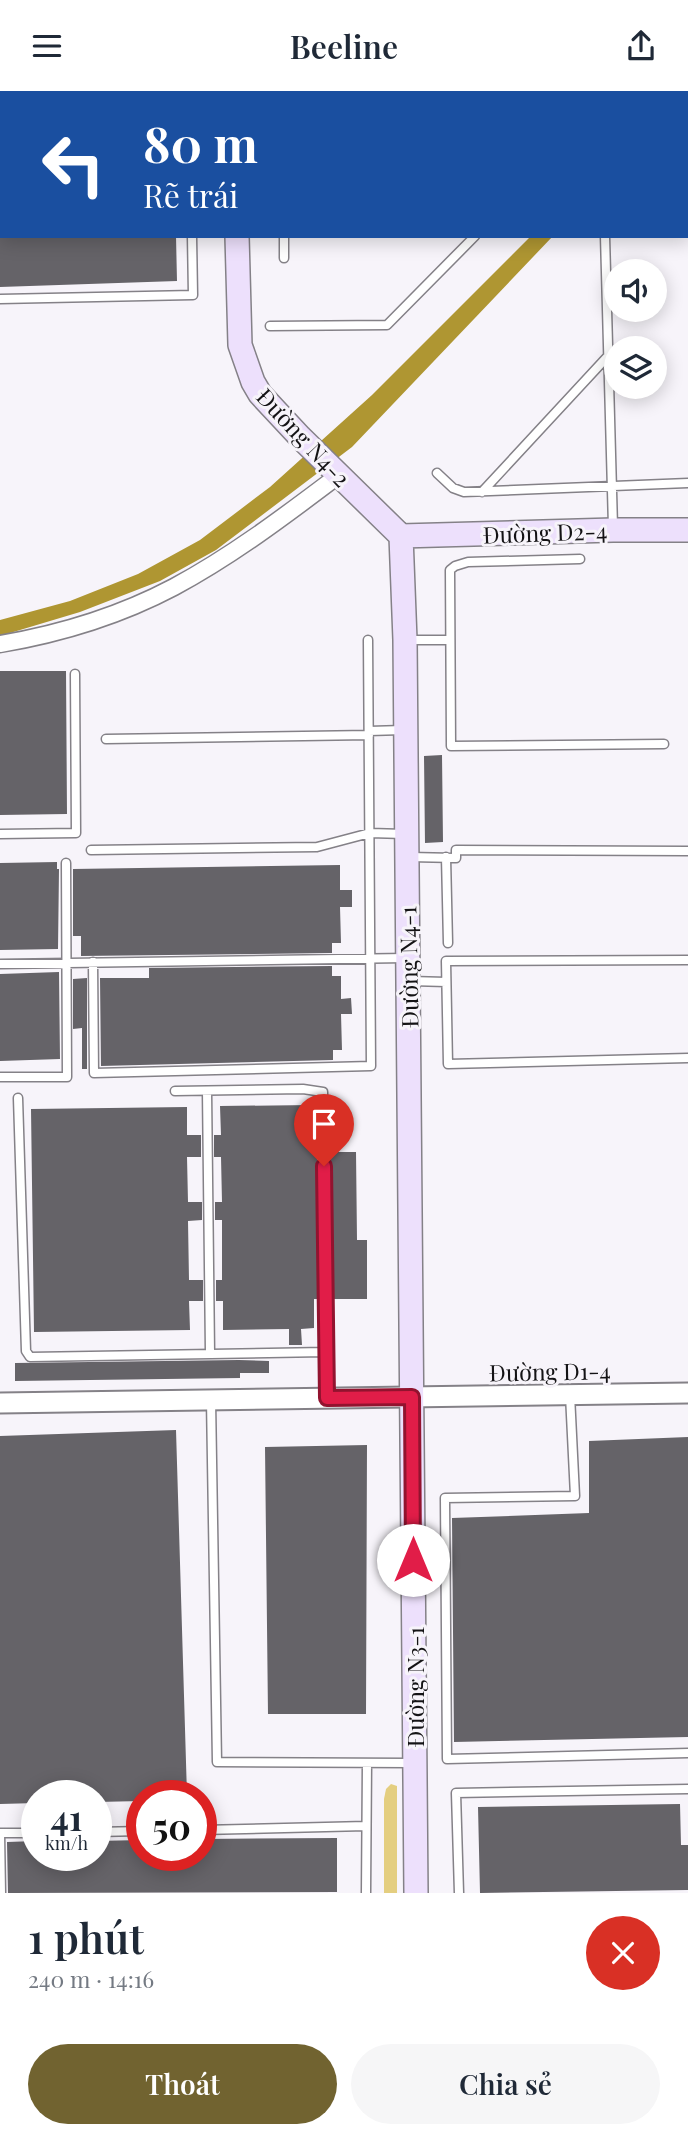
<!DOCTYPE html>
<html lang="vi">
<head>
<meta charset="utf-8">
<style>
	body { margin:0; font-family:"Playfair Display",serif; background:#f6f6f7; color:#1f2937; height:100vh; display:flex; flex-direction:column; font-size:26px; white-space:nowrap }
	* { box-sizing:border-box; margin:0 }
	p { font-size:23px; color:#747a83 }
	.icon { flex:none; width:38px; height:38px; fill:none; stroke:currentColor; stroke-width:2; stroke-linecap:round; stroke-linejoin:round }
	.map { position:relative; height:1802px; overflow:hidden }
	.panel { display:flex; flex-direction:column; background:#fff; flex:1 }
	.panel>* { flex:none }
	.top-card { position:absolute; left:0px; top:0px; width:690px; height:147px; box-shadow:0 4px 18px #0003; background:#1a4fa0; color:#fff; overflow:hidden }
	.controls { position:absolute; left:604px; top:168px; display:grid; gap:14px }
	.controls a { display:grid; place-items:center; width:63px; height:63px; border-radius:50%; background:#fff; box-shadow:0 4px 18px #0003; font-size:35px }
	.speed { position:absolute; left:21px; top:1689px; display:flex; gap:14px; font-size:35px; font-weight:700; text-align:center }
	.speed>* { display:grid; place-content:center; width:91px; height:91px; border-radius:50%; background:#fff; box-shadow:0 4px 18px #0003; line-height:1 }
	.speed small { font-size:18px; font-weight:400 }
	.speed .limit { border:10px solid #d22; background:#fff; color:#111 }
	.pin { position:absolute; display:grid; place-items:center; width:60px; height:60px; color:#fff; margin:-72px -30px; border-radius:50% 50% 50% 0; rotate:-45deg; box-shadow:0 0 7px #0007 }
	.pin .icon { rotate:45deg }
	.me { position:absolute; width:77px; margin:-38px; rotate:0deg; stroke-linejoin:round; filter:drop-shadow(0 0 5px #0008) }
	.turn { display:flex; align-items:center; gap:24px; height:147px; padding:0 28px; font-size:32px }
	.turn .icon { width:91px; height:91px; stroke-width:2.5 }
	.turn b { display:block; font-size:49px; line-height:60px }
	.round { display:grid; place-items:center; flex:none; width:74px; height:74px; border-radius:37px; background:#f6f6f7 }
	.summary { display:flex; align-items:center; justify-content:space-between; height:119px; padding:0 28px }
	h1 { font-size:42px; font-weight:600; line-height:52px }
	.action { display:flex; gap:14px; margin-top:auto; padding:14px 28px }
	.action a { flex:1; height:80px; border-radius:42px; background:#716330; color:#fff; font-size:28px; font-weight:600; line-height:80px; text-align:center }
	.action a+a { background:#f6f6f7; color:#1f2937 }
	header { display:flex; justify-content:space-between; align-items:center; height:91px; padding:0 28px; background:#fff; font-size:32px; font-weight:600 }
	.map>svg:first-child { display:block }
	.green { fill:#e4ce80 }
	.water { fill:#af9632 }
	.building { fill:#656368 }
	.lines { fill:none; stroke-linecap:round; stroke-linejoin:round }
	.service-casing { stroke:#848187; stroke-width:11 }
	.minor-casing { stroke:#848187; stroke-width:19 }
	.tertiary-casing { stroke:#848187; stroke-width:23 }
	.secondary-casing { stroke:#848187; stroke-width:26 }
	.service { stroke:#fff; stroke-width:8 }
	.minor { stroke:#fff; stroke-width:16 }
	.tertiary { stroke:#fff; stroke-width:19 }
	.secondary { stroke:#ede0fc; stroke-width:23 }
	.route-casing { stroke:#92132f; stroke-width:18 }
	.route { stroke:#e11d48; stroke-width:12 }
	.labels { text-anchor:middle; dominant-baseline:central; stroke-width:6; stroke-linejoin:round; paint-order:stroke }
	.street-label { font-size:23px; fill:#141315; stroke:#f7f4fa }
</style>
</head>
<body>
<header><svg class="icon" aria-label="menu" viewBox="0 0 24 24"><path d="M4 6h16M4 12h16M4 18h16"/></svg>Beeline<svg class="icon" aria-label="share" viewBox="0 0 24 24"><path d="M12 15V3M7 8l5-5 5 5M5 13v7h14v-7"/></svg></header>
<div class="map">
<svg width="688" height="1802" viewBox="0 0 688 1802">
	<rect width="100%" height="100%" fill="#f7f4fa"/>
	<path class="green" d="M 391,1693 L 397,1695 L 397,1802 L 384,1802 L 384,1708 L 386,1698 Z"/>
	<path class="water" d="M 531,145 L 553,145 L 352,356 L 216,459 L 160,490 L 80,521 L 0,545 L 0,529 L 70,510 L 138,483 L 200,449 L 270,396 L 372,304 Z"/>
	<path class="building" d="M 0,145 L 176,145 L 177,190 L 0,196 Z
		M 0,580 L 66,580 L 67,723 L 0,724 Z
		M 442,664 L 443,751 L 425,752 L 424,665 Z
		M 57,771 L 57,778 L 59,778 L 58,858 L 0,859 L 0,772 Z
		M 340,774 L 340,799 L 352,799 L 352,816 L 340,816 L 341,852 L 332,852 L 332,862 L 81,865 L 81,845 L 73,845 L 73,778 Z
		M 332,875 L 332,885 L 341,885 L 341,908 L 351,907 L 352,923 L 341,923 L 342,959 L 333,959 L 333,969 L 101,975 L 100,887 L 149,887 L 149,877 Z
		M 59,881 L 60,968 L 0,970 L 0,883 Z
		M 87,887 L 87,978 L 82,978 L 82,937 L 73,938 L 73,888 Z
		M 311,1014 L 312,1061 L 317,1061 L 319,1208 L 314,1208 L 314,1237 L 301,1238 L 302,1254 L 289,1254 L 289,1238 L 223,1239 L 223,1210 L 216,1210 L 216,1189 L 222,1189 L 222,1129 L 215,1129 L 215,1111 L 222,1111 L 221,1066 L 214,1066 L 214,1044 L 221,1044 L 220,1015 Z
		M 187,1016 L 187,1044 L 201,1044 L 201,1066 L 187,1066 L 188,1111 L 202,1111 L 202,1129 L 188,1130 L 189,1189 L 203,1189 L 203,1210 L 189,1210 L 190,1239 L 34,1241 L 31,1018 Z
		M 330,1061 L 356,1061 L 357,1149 L 367,1149 L 367,1208 L 332,1208 Z
		M 239,1269 L 269,1270 L 269,1282 L 240,1282 L 240,1287 L 15,1290 L 15,1272 Z
		M 176,1339 L 187,1704 L 142,1704 L 142,1710 L 96,1711 L 96,1704 L 37,1704 L 37,1712 L 0,1713 L 0,1345 Z
		M 688,1346 L 688,1646 L 454,1651 L 452,1427 L 589,1422 L 589,1350 Z
		M 367,1354 L 366,1623 L 268,1623 L 265,1356 Z
		M 680,1713 L 681,1754 L 688,1754 L 688,1799 L 480,1802 L 478,1716 Z
		M 337,1747 L 337,1801 L 8,1802 L 7,1751 L 37,1750 L 37,1764 L 96,1764 L 96,1750 L 142,1749 L 142,1764 L 201,1764 L 201,1748 Z"/>
	<g class="lines">
		<defs>
			<path id="service" d="M 199,0 L 199,2
				M 280,0 L 280,2
				M 616,2 L 617,0
				M 0,68 L 2,68
				M 0,85 L 2,85
				M 284,145 L 284,167
				M 605,145 L 613,436
				M 0,208 L 193,204 L 192,145
				M 270,235 L 387,234 L 475,145
				M 437,382 L 453,397 L 464,401 L 688,392
				M 482,401 L 608,265
				M 580,468 L 468,471 L 455,475 L 450,479 L 451,655 L 664,653
				M 408,549 L 450,549
				M 369,640 L 403,639
				M 106,648 L 369,644
				M 0,743 L 76,742 L 75,583
				M 91,759 L 317,756 L 370,742 L 404,743
				M 410,766 L 456,767 L 456,759 L 688,760
				M 446,766 L 448,852
				M 688,869 L 446,870 L 448,973 L 688,967
				M 93,871 L 94,982 L 371,975 L 368,549
				M 0,873 L 406,867
				M 411,890 L 446,891
				M 0,986 L 67,986 L 66,772
				M 175,1000 L 303,998 L 323,1001 L 327,1307
				M 207,1000 L 210,1262
				M 18,1007 L 26,1260 L 30,1266 L 325,1261
				M 570,1304 L 575,1405 L 445,1407 L 447,1668 L 688,1662
				M 211,1309 L 217,1671 L 411,1672
				M 201,1739 L 366,1735
				M 96,1741 L 142,1740
				M 0,1742 L 1,1802
				M 0,1742 L 37,1742
				M 366,1802 L 367,1672
				M 459,1802 L 456,1702 L 688,1698"/>
			<path id="minor" d="M 0,553 C 59,543 121,524 174,496 C 232,465 286,424 339,384"/>
			<path id="tertiary" d="M 0,1312 L 688,1302"/>
			<path id="secondary" d="M 234,0 L 234,2
				M 237,145 L 240,254 L 253,291 L 260,303 L 300,346 L 401,445
				M 401,445 L 405,549 L 416,1802
				M 401,445 L 613,439 L 688,439"/>
		</defs>
		<use href="#service" class="service-casing"/>
		<use href="#minor" class="minor-casing"/>
		<use href="#tertiary" class="tertiary-casing"/>
		<use href="#secondary" class="secondary-casing"/>
		<use href="#service" class="service"/>
		<use href="#minor" class="minor"/>
		<use href="#tertiary" class="tertiary"/>
		<use href="#secondary" class="secondary"/>
	</g>
	<g class="lines">
		<defs>
			<path id="route" d="M 324,1075 L 327,1307 L 412,1306 L 413,1469"/>
		</defs>
		<use href="#route" class="route-casing"/>
		<use href="#route" class="route"/>
	</g>
	<g class="labels">
		<g class="street-label">
			<text transform="translate(304 346) rotate(47)">Đường N4-2</text>
			<text transform="translate(545 441) rotate(-2)">Đường D2-4</text>
			<text transform="translate(408 876) rotate(-91)">Đường N4-1</text>
			<text transform="translate(550 1280) rotate(-1)">Đường D1-4</text>
			<text transform="translate(414 1596) rotate(-90)">Đường N3-1</text>
		</g>
	</g>
</svg>
<div class="controls">
<a><svg class="icon" aria-label="sound" viewBox="0 0 24 24"><path d="M4 9h4l5-4v14l-5-4H4zM17 9q2 3 0 6"/></svg></a>
<a><svg class="icon" aria-label="layers" viewBox="0 0 24 24"><path d="M12 4l9 5-9 5-9-5zM3 14l9 5 9-5"/></svg></a>
</div>
<div class="speed"><div>41<small>km/h</small></div><div class="limit">50</div></div>
<div class="pin" style="left:324px;top:1075px;background:#d93025"><svg class="icon" aria-label="arrive" viewBox="0 0 24 24"><path d="M6 21V4h12l-3 4 3 4H6"/></svg></div>
<svg class="me" style="left:413px;top:1469px" viewBox="-20 -20 40 40"><circle r="19" fill="#fff"/><path d="M0-13L10 11 0 6-10 11z" fill="#e11d48"/></svg>
<div class="top-card">
<div class="turn"><svg class="icon" aria-label="left" viewBox="0 0 24 24"><path d="M17 20v-9H6M10 6l-5 5 5 5"/></svg><div><b>80 m</b>Rẽ trái</div></div>
</div>
</div>
<section class="panel">
<div class="summary"><div><h1>1 phút</h1><p>240 m · 14:16</p></div><a class="round" style="background:#d93025;color:#fff"><svg class="icon" aria-label="close" viewBox="0 0 24 24"><path d="M6 6l12 12M18 6L6 18"/></svg></a></div>
<div class="action"><a>Thoát</a><a>Chia sẻ</a></div>
</section>
</body>
</html>
